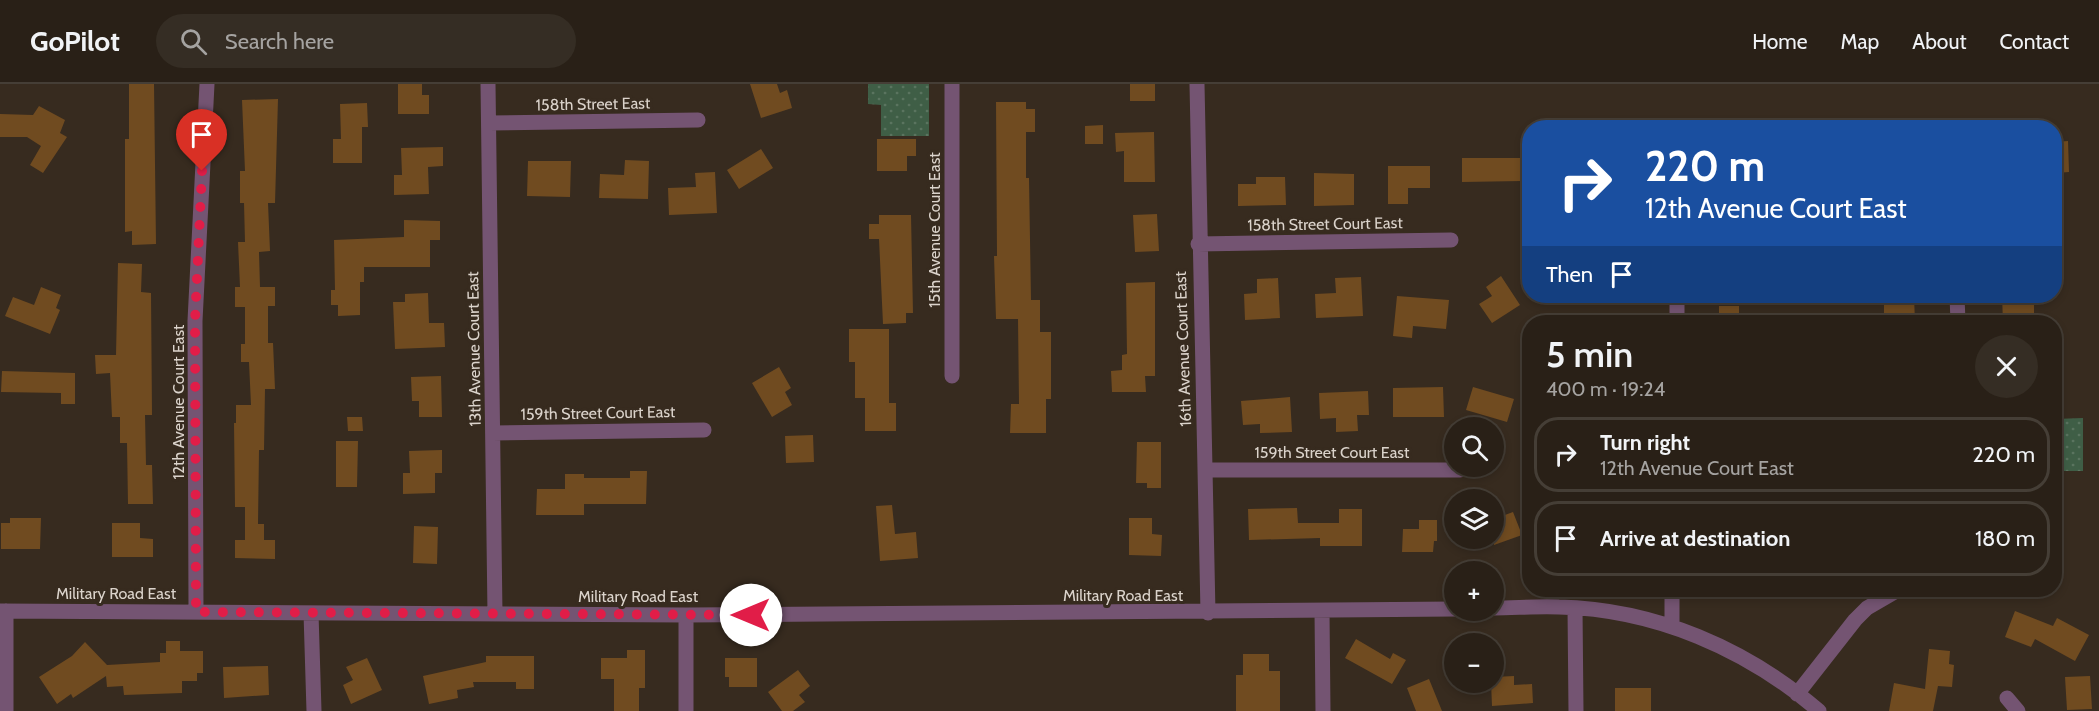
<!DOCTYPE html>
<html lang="en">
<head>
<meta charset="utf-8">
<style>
	body { margin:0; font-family:Cabin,sans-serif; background:#352d24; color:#f1f3f6; height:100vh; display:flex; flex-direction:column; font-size:22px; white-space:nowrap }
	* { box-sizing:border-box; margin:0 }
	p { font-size:20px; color:#a5a3a1 }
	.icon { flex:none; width:33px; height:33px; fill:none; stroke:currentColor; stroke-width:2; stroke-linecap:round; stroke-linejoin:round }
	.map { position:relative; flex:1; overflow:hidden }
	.drawer { position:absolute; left:1522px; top:231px; width:540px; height:282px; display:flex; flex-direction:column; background:#292017; border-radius:24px; box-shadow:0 3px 9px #0003,0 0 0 2px #453e36 }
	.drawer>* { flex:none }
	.top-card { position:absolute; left:1522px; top:36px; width:540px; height:183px; border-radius:24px; box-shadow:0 3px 9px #0003,0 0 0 2px #453e36; background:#1a4fa0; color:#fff; overflow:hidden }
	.fabs { position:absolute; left:1444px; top:333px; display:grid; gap:12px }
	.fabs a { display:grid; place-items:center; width:60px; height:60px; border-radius:50%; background:#292017; box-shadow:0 3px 9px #0003,0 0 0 2px #453e36; font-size:30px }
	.pin { position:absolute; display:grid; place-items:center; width:51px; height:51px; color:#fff; margin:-62px -26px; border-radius:50% 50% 50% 0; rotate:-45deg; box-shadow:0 0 6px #0007 }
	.pin .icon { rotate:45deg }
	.me { position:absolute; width:66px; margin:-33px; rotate:270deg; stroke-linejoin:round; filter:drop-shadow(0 0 4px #0008) }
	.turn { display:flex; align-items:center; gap:21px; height:126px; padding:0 24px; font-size:27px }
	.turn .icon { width:78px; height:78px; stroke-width:2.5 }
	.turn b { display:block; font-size:42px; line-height:51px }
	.then { display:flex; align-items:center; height:57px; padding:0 24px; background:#0003; gap:12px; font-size:22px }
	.round { display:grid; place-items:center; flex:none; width:63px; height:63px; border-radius:32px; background:#352d24 }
	.overview { display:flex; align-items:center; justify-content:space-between; height:102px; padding:0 24px }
	h1 { font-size:36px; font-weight:600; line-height:45px }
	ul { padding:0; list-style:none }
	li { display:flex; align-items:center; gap:18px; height:75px; margin:0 12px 9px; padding:0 12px; border:3px solid #453e36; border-radius:24px }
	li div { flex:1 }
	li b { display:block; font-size:22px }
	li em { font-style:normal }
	header { display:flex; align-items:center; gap:36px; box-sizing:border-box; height:84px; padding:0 30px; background:#292017; border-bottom:2px solid #453e36 }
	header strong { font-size:28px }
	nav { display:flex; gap:33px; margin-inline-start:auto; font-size:21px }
	.search { width:420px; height:54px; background:#352d24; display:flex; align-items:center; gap:15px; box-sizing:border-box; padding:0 21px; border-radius:33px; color:#a5a3a1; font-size:22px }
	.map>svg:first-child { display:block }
	.park { fill:url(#park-dots) }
	.building { fill:#704b20 }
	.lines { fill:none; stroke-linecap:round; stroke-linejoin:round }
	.minor { stroke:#745472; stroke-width:15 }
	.route { stroke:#e11d48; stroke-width:10; stroke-dasharray:0 18 }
	.labels { text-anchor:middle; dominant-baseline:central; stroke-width:6; stroke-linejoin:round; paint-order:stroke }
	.street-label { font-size:16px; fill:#dbd3cb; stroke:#372b1f }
</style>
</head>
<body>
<header>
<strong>GoPilot</strong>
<div class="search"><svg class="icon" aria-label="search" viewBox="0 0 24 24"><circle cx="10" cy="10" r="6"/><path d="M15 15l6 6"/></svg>Search here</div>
<nav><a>Home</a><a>Map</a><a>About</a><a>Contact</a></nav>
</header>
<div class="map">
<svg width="2099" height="627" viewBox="0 0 2099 627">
	<defs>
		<pattern id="park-dots" width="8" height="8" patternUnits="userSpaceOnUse" patternTransform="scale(1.5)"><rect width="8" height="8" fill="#3f5e46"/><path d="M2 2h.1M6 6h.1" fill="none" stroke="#5a745f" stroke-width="1.8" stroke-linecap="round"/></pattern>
	</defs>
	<rect width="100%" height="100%" fill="#372b1f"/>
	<path class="park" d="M 868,0 L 929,0 L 929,52 L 881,52 L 881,21 L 868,20 Z
		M 2083,334 L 2083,387 L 2055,387 L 2055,335 Z"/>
	<path class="building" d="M 129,0 L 154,0 L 156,160 L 132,161 L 132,147 L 125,148 L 125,55 L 129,55 Z
		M 398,0 L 422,0 L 422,11 L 429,11 L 429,30 L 398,30 Z
		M 750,0 L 777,0 L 780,9 L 787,6 L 792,24 L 761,34 Z
		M 1130,0 L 1155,0 L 1155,17 L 1130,17 Z
		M 278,15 L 275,119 L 268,119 L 270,167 L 259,168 L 260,203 L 275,203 L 275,222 L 268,222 L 268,259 L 273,259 L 275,305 L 265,305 L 264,366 L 259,366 L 258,440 L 264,440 L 264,456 L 275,456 L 275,475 L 235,474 L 235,456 L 245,456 L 245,423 L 235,423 L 234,339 L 236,339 L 236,321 L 251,321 L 249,278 L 241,278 L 241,260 L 245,260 L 245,223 L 235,223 L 235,203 L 240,203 L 238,158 L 245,158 L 244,119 L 240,119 L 240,87 L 245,87 L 242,16 Z
		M 996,18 L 1026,18 L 1026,25 L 1035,25 L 1035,48 L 1026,48 L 1026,94 L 1029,94 L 1031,216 L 1040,216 L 1040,248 L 1051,248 L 1051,315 L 1046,315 L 1046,349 L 1010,349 L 1011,320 L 1019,320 L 1018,235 L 996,235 L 994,172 L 997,172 Z
		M 367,19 L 368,43 L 362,43 L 362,79 L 333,79 L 333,55 L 341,55 L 340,20 Z
		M 39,22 L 65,36 L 60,49 L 67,53 L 43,89 L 30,81 L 41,62 L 27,53 L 0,53 L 0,30 L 33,31 Z
		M 1103,41 L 1103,60 L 1085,60 L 1085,42 Z
		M 1154,48 L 1155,98 L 1124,98 L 1124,67 L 1116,68 L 1115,49 Z
		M 877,55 L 916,55 L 916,72 L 907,72 L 907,87 L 877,87 Z
		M 2068,57 L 2069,88 L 2055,89 L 2055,58 Z
		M 443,63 L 443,82 L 428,83 L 429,110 L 394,111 L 394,91 L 402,91 L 401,64 Z
		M 761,65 L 773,84 L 739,105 L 727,86 Z
		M 1462,74 L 1522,74 L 1522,97 L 1462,98 Z
		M 625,76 L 649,77 L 648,115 L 599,114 L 600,90 L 624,91 Z
		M 528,77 L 571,77 L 570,113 L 527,112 Z
		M 1388,82 L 1430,82 L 1430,104 L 1408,104 L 1408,120 L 1388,120 Z
		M 715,88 L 717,129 L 669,131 L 668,104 L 696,103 L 695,89 Z
		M 1314,89 L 1354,90 L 1354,121 L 1314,122 Z
		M 1256,93 L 1285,93 L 1286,121 L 1238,122 L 1238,100 L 1256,100 Z
		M 1157,130 L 1159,167 L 1135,168 L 1133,131 Z
		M 879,131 L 911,131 L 913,229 L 906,229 L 906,239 L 883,240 L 879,155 L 869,155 L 869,140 L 879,140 Z
		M 404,136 L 440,137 L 440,156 L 430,156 L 430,183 L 364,183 L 364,198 L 360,198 L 360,231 L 338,232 L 338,221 L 331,221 L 331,206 L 335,206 L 334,156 L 404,153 Z
		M 118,179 L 142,180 L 141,208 L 151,209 L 152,331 L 145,331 L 146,381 L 152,381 L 153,420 L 128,420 L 127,359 L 120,359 L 120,333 L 112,333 L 110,289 L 96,290 L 95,271 L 116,271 Z
		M 1501,192 L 1520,221 L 1492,239 L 1479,220 L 1492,212 L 1486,203 Z
		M 1361,193 L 1363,232 L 1316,234 L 1315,210 L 1336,209 L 1335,194 Z
		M 1278,194 L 1280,234 L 1245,236 L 1244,210 L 1257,209 L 1257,195 Z
		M 1155,198 L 1155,292 L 1145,292 L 1146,308 L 1112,308 L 1111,287 L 1122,286 L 1122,271 L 1127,270 L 1126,199 Z
		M 41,203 L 61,211 L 56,224 L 60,226 L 50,250 L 5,232 L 13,213 L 34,221 Z
		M 428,209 L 429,239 L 444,239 L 445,263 L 395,265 L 393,218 L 405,218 L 405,210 Z
		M 1397,212 L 1449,216 L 1446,245 L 1413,242 L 1412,254 L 1393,252 Z
		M 1884,212 L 1914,212 L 1915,238 L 1884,238 Z
		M 2002,212 L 2034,212 L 2034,230 L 2031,230 L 2031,238 L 2003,238 Z
		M 1719,222 L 1739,222 L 1739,238 L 1719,238 Z
		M 849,245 L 889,245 L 889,319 L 896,319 L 896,347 L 865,347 L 865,314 L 855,314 L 855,278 L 849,278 Z
		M 779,283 L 791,304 L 785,308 L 792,321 L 772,333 L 752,299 Z
		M 2,287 L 75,289 L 75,320 L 61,320 L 61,309 L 1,308 Z
		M 441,292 L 442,333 L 419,333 L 419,317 L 412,317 L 411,293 Z
		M 1443,303 L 1444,333 L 1393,333 L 1393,304 Z
		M 1473,303 L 1514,315 L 1507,338 L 1466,326 Z
		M 1368,307 L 1369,331 L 1357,331 L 1358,347 L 1336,348 L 1336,334 L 1320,335 L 1319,309 Z
		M 1290,313 L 1292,348 L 1260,349 L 1260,340 L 1243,341 L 1241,317 Z
		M 347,333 L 362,333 L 363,347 L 348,347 Z
		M 813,351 L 814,378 L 786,379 L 785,352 Z
		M 336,357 L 358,357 L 357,403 L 336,403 Z
		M 1137,358 L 1161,358 L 1161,404 L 1147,404 L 1147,399 L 1136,399 Z
		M 442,366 L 442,389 L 435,389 L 435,409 L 403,410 L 403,389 L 410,389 L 409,367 Z
		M 630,387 L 647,387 L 646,420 L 584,420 L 584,431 L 536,431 L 537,405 L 565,405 L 565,390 L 584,390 L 584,394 L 630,394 Z
		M 892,421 L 895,450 L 916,448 L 918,474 L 880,477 L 876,422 Z
		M 1297,424 L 1298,439 L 1339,439 L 1339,425 L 1362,425 L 1362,462 L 1320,462 L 1320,454 L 1249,456 L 1248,425 Z
		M 1513,428 L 1522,451 L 1494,461 L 1494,435 Z
		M 10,434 L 41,434 L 40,465 L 1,465 L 1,439 L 10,439 Z
		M 1129,434 L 1152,434 L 1152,450 L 1162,451 L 1161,472 L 1129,471 Z
		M 1419,436 L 1437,436 L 1437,457 L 1434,457 L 1433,468 L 1402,468 L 1403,445 L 1419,445 Z
		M 112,439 L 140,439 L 140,454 L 153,455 L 153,473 L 112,473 Z
		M 414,442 L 438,443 L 437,480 L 413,479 Z
		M 2015,527 L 2053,542 L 2057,534 L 2089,551 L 2075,577 L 2035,555 L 2031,563 L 2005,553 Z
		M 1356,555 L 1390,575 L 1393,569 L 1406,576 L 1392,600 L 1345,574 Z
		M 166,557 L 180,557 L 180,567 L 203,567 L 203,589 L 197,589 L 197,597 L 182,597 L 182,609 L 124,611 L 123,602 L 107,603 L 106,592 L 73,614 L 71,610 L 57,620 L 39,593 L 72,572 L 85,558 L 107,581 L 160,578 L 160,569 L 166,569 Z
		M 1929,565 L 1950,567 L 1949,580 L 1954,581 L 1952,603 L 1938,602 L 1933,627 L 1889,627 L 1894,599 L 1925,605 Z
		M 627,566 L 645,566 L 645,604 L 639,604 L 639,627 L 614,627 L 614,595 L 601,595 L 601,574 L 627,574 Z
		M 1243,570 L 1269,570 L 1269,587 L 1280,587 L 1280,627 L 1236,627 L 1236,591 L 1243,591 Z
		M 486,572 L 534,572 L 534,605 L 516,605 L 516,598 L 473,598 L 474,603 L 457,606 L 458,614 L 429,620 L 423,592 L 486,578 Z
		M 367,574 L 382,606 L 351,620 L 343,601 L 353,596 L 346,583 Z
		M 725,574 L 757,574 L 757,603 L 729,603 L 729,593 L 725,593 Z
		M 268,582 L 269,611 L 224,614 L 223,583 Z
		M 798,586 L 810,602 L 799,611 L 805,618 L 793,627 L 782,627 L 768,608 Z
		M 1514,592 L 1514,601 L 1532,600 L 1533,619 L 1492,622 L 1491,598 L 1494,598 L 1494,593 Z
		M 2090,592 L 2092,625 L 2067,626 L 2065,593 Z
		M 1429,595 L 1442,627 L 1416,627 L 1407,604 Z
		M 1615,604 L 1651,604 L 1651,627 L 1615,627 Z"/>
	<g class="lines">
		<path class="minor" d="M 488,0 L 495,530
			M 952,0 L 952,292
			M 1197,0 L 1208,529
			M 489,39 L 698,36
			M 1198,160 L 1451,156
			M 1677,212 L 1677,238
			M 1957,212 L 1958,238
			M 493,349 L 704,346
			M 1205,386 L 1460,386
			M 1672,506 L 1672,543
			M 1494,524 C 1515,524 1537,522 1559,523 C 1655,525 1747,565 1819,627
			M 1575,524 L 1576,627
			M 0,527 L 686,531 L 1455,525
			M 6,527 L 6,627
			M 1322,527 L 1323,627
			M 196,528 L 195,237 L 207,0
			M 311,529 L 314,627
			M 686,531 L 686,627
			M 1797,610 L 1855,536 L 1867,524 L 1898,506
			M 2007,614 L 2018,627"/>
	</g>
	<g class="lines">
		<path class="route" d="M 202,87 L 195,237 L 196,528 L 751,531"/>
	</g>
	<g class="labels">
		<g class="street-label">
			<text transform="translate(593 20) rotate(-1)">158th Street East</text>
			<text transform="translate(1325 140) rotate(-1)">158th Street Court East</text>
			<text transform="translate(934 146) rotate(-90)">15th Avenue Court East</text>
			<text transform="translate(474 265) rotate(-91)">13th Avenue Court East</text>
			<text transform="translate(1183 265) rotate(-92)">16th Avenue Court East</text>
			<text transform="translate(178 318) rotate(-90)">12th Avenue Court East</text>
			<text transform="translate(598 329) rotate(-1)">159th Street Court East</text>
			<text x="1332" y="368">159th Street Court East</text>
			<text x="116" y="509">Military Road East</text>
			<text x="1123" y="511">Military Road East</text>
			<text x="638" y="512">Military Road East</text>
		</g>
	</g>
</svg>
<div class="fabs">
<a><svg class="icon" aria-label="search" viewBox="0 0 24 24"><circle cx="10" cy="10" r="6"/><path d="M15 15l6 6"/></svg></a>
<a><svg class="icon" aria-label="layers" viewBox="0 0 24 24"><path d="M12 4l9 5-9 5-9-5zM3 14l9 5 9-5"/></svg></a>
<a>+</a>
<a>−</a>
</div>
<div class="pin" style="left:202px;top:87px;background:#d93025"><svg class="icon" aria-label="arrive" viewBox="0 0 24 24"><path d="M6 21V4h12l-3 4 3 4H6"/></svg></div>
<svg class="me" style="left:751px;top:531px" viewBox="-20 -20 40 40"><circle r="19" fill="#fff"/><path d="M0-13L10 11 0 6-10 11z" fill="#e11d48"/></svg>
<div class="top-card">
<div class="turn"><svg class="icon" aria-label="right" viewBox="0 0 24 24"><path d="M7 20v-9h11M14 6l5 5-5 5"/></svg><div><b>220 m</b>12th Avenue Court East</div></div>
<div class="then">Then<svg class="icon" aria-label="arrive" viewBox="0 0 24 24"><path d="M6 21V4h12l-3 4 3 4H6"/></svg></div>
</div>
<section class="drawer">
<div class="overview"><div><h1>5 min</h1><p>400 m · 19:24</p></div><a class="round"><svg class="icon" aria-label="close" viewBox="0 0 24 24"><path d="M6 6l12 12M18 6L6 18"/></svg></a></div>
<ul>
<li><svg class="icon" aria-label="right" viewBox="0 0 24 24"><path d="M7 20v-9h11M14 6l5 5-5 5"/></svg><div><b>Turn right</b><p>12th Avenue Court East</p></div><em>220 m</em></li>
<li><svg class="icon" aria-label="arrive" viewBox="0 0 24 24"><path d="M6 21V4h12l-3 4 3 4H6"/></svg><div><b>Arrive at destination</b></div><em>180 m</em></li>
</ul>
</section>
</div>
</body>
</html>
